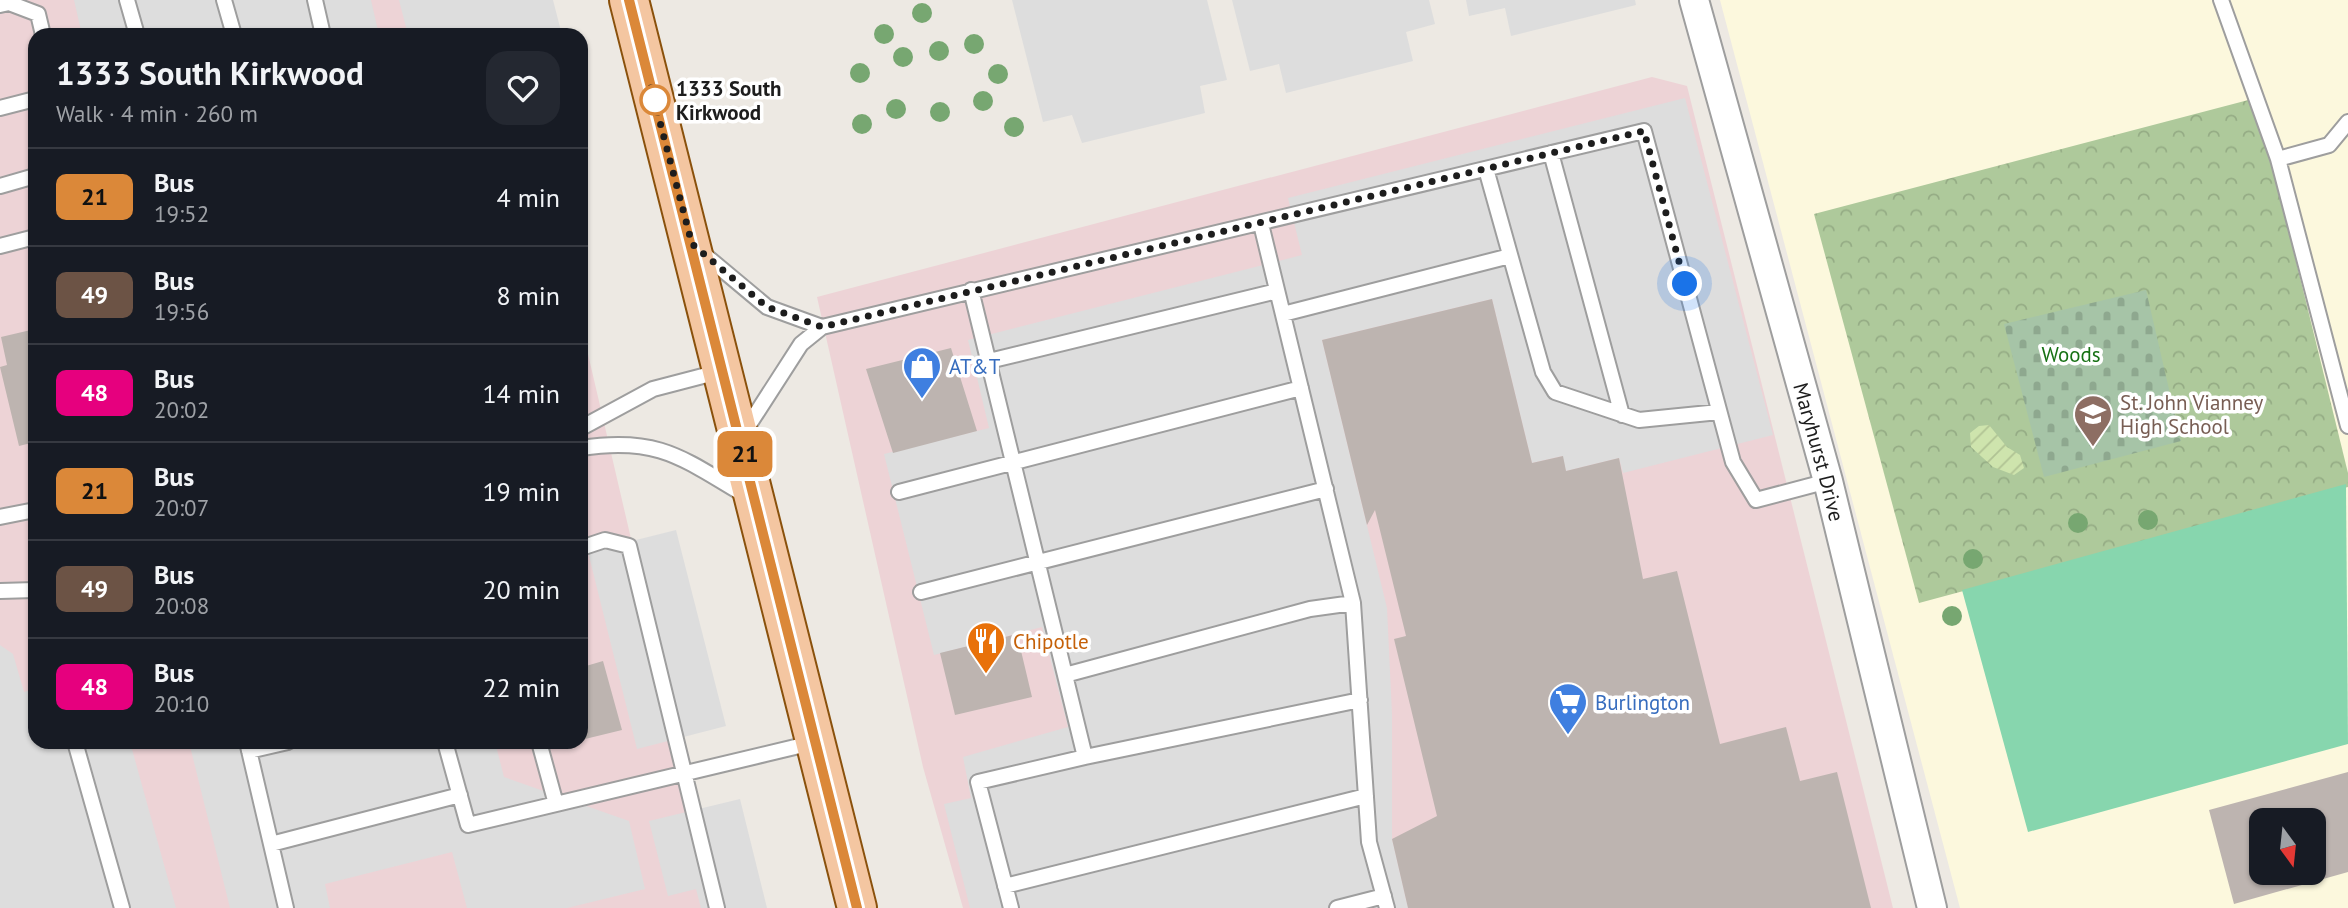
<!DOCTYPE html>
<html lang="en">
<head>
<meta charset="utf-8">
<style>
  :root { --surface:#171b24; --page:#242831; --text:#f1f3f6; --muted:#9ea1a6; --line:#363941 }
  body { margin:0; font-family:"PT Sans",sans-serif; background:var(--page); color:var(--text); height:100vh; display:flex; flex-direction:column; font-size:26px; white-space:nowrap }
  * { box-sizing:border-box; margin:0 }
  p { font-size:23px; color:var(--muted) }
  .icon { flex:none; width:38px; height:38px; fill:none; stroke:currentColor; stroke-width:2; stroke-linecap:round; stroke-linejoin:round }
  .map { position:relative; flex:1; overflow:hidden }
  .panel { position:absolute; left:28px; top:28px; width:560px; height:721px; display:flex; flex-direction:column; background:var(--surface); border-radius:21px; box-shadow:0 2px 5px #0004 }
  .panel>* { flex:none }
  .badge { padding:0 14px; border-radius:10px; font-size:24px; line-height:46px }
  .needle { width:46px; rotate:165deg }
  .buttons { position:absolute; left:2249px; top:808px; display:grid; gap:14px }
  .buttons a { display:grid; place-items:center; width:77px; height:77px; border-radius:14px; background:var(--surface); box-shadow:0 2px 5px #0004; font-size:35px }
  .you { position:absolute; width:35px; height:35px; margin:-18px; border:5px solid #fff; border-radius:50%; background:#1a73e8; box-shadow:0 0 0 10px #1a73e833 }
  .map>.badge { position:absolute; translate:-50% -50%; box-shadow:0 0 0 4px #fff }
  .round { display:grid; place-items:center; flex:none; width:74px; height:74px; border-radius:21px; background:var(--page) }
  .head { display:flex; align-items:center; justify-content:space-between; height:119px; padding:0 28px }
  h1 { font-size:33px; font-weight:600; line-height:52px }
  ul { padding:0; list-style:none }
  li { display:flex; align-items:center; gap:21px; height:98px; padding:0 28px; border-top:2px solid var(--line) }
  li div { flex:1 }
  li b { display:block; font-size:26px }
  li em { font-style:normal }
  li .badge { min-width:77px; font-weight:700; text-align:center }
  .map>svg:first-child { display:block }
  .commercial { fill:#edd3d6 }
  .education { fill:#fcf8dd; fill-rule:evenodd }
  .forest { fill:url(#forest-crowns) }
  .cemetery { fill:url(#cemetery-stones) }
  .garden { fill:url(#garden-furrows) }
  .pitch { fill:#87d6ae }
  .parking { fill:#ddd }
  .building { fill:#bdb4b0; fill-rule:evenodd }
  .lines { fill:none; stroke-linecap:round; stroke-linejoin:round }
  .lane-casing { stroke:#9e9e9e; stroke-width:18 }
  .street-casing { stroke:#9e9e9e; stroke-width:32 }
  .primary-casing { stroke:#8a510c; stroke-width:42 }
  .lane { stroke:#fff; stroke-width:14 }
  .street { stroke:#fff; stroke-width:28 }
  .primary { stroke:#f4c6a1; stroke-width:38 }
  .tree { fill:#77a771 }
  .line-casing { stroke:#fff; stroke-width:16 }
  .line { stroke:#db8839; stroke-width:10 }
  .walk { stroke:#1d1d1d; stroke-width:7; stroke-dasharray:0 12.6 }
  .stop-dot { fill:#fff; stroke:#db8839; stroke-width:3.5 }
  .labels { text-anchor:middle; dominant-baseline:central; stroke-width:7; stroke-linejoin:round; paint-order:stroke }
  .stop-label { font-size:21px; font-weight:bold; fill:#1d1d1d; stroke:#fff; text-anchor:start }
  .park-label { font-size:21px; fill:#177114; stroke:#fff }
  .shop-label { font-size:21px; fill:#366cbe; stroke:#fff; text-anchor:start }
  .education-label { font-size:21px; fill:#785e54; stroke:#fff; text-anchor:start }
  .street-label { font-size:21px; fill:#1d1d1d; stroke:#fff }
  .food-label { font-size:21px; fill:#c56008; stroke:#fff; text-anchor:start }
</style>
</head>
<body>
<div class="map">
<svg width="2348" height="908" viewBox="0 0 2348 908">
  <defs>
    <pattern id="forest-crowns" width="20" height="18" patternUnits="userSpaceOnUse" patternTransform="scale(1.75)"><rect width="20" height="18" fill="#aec99b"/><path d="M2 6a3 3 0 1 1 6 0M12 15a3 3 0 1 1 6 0" fill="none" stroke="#95ac85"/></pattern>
    <pattern id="cemetery-stones" width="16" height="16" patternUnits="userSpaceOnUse" patternTransform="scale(1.75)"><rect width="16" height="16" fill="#a6c4a7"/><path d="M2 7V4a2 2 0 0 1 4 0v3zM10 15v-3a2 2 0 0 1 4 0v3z" fill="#8ea88f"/></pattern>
    <pattern id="garden-furrows" width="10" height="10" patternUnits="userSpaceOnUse" patternTransform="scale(1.75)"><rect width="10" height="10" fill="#cee4ad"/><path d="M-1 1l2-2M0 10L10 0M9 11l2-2" fill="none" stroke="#b0c394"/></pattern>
  </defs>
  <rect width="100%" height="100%" fill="#ede9e3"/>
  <path class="commercial" d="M0 0H506L514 35H35V742H581V324L717 908H0Z
    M1652 77 1687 86 1893 908H963L923 767 817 297Z"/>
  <path class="education" d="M1720 0H2348V908H1960ZM2261 821H2314V873H2261Z"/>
  <path class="forest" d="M2256 98 2348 473V487L1919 603 1814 214Z"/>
  <path class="cemetery" d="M2146 290 2181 441 2044 477 2004 324Z"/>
  <path class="garden" d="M1989 425 2007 447 2020 455 2024 468 2014 475 1993 467 1971 447 1970 433 1979 426Z"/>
  <path class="pitch" d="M2346 484 2348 744 2028 832 1962 590Z"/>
  <path class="parking" d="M74 0H371L379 35H82Z
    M399 0H553L562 35H408Z
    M1012 0H1207L1227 80 1200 86 1205 113 1082 143 1072 115 1043 122Z
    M1232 0H1429L1435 24 1406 32 1413 61 1286 93 1279 64 1250 71Z
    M1466 0H1635L1636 5 1511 36 1505 8 1469 16Z
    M1685 98 1773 435 1623 473 1619 458 1566 471 1562 456 1532 463 1492 299 1322 340 1387 608 1392 714V839L1408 908H970L944 804 971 798 963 757 1068 727 1042 627 934 655 884 454 989 428 968 340 1302 255 1288 198Z
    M676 530 726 726 637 749 588 552Z
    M0 645 13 654 24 692 35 689V742H130L176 908H0Z
    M189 742H495L504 777 629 821 645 889 567 908H467L452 852 325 884 330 908H230Z
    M740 799 767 908H701L696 889 668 896 649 821Z"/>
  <path class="building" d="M1492 299 1532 463 1563 456 1566 471 1619 458 1643 579 1677 571 1720 744 1786 727 1800 781 1837 772 1871 908H1408L1392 839 1437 816 1394 639 1406 636 1375 510 1367 525 1322 340Z
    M35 329V442L19 446 0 367 7 365 1 337Z
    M951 348 977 431 893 453 866 369Z
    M1017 634 1032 697 955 715 940 653Z
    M581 650 586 666 603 661 622 730 581 740Z
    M2348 772V872L2234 904 2209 810ZM2261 821H2314V873H2261Z"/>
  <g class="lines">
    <defs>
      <path id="lane" d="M127 0 137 35
        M224 0 234 35
        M315 0 323 35
        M2221 0 2278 159 2348 426
        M0 5 9 3 38 14 43 35
        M0 108 35 99
        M1551 153 1622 415
        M2278 159 2329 145 2348 122
        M1486 169 1543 372 1555 392 1639 420 1719 412
        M0 186 35 176
        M1261 224 1353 603 1369 842 1387 908
        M0 246 35 237
        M700 251 767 307 822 327
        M971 290 1085 757 978 782 1011 908
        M1283 314 1510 256
        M989 361 1277 291
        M581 428 653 389 722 371
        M743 434 801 344 822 327 1644 131 1733 462 1756 500 1828 481
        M581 448C660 436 683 459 748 497
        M899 492 1301 388
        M0 517 35 510
        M581 548 605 540 629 546 717 908
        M0 591 35 590
        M921 592 1326 489
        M1065 675 1310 609 1353 603
        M75 742 122 908
        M247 742 286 908
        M445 742 468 825 816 742
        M539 742 556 804
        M249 751 288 742
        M1085 757 1360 700
        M271 844 460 795
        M1005 886 1366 796
        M1337 908 1384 896"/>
      <g id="street">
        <path id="s1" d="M1694 0 1828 481 1932 908"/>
      </g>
      <path id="primary" d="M629 0 857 908"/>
    </defs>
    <use href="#lane" class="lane-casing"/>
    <use href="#street" class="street-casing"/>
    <use href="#primary" class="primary-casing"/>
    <use href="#lane" class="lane"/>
    <use href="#street" class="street"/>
    <use href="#primary" class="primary"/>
  </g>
  <g class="tree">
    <circle cx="922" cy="13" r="10"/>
    <circle cx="884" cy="34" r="10"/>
    <circle cx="974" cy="44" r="10"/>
    <circle cx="939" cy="51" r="10"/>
    <circle cx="903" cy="57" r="10"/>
    <circle cx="860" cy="73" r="10"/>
    <circle cx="998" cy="74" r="10"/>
    <circle cx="983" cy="101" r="10"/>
    <circle cx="896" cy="109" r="10"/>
    <circle cx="940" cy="112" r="10"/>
    <circle cx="862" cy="124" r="10"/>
    <circle cx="1014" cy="127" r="10"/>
    <circle cx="2148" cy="520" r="10"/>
    <circle cx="2078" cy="523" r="10"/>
    <circle cx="1973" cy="559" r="10"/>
    <circle cx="1952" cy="616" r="10"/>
  </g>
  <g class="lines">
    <defs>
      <path id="line" d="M629 0 857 908"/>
    </defs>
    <use href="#line" class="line-casing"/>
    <use href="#line" class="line"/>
    <path class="walk" d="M655 100 651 88 692 244 767 307 822 327 1644 131 1685 284"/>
  </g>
  <defs>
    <symbol id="shop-pin" viewBox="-11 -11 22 30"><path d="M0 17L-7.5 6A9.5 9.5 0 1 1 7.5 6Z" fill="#3f7fe0" stroke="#fff"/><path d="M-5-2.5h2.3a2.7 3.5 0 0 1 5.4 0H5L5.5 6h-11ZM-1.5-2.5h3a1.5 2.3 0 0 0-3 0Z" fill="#fff"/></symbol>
    <symbol id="school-pin" viewBox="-11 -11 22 30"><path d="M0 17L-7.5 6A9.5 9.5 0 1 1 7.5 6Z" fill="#8d6e63" stroke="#fff"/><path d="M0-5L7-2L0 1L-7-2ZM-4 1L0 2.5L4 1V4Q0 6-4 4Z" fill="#fff"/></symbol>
    <symbol id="restaurant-pin" viewBox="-11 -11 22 30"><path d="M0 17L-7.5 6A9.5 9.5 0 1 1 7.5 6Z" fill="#e8710a" stroke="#fff"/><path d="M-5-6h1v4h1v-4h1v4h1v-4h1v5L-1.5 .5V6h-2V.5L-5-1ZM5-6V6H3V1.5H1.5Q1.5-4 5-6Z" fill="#fff"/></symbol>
    <symbol id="supermarket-pin" viewBox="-11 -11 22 30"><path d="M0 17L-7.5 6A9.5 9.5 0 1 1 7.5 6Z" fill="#3f7fe0" stroke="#fff"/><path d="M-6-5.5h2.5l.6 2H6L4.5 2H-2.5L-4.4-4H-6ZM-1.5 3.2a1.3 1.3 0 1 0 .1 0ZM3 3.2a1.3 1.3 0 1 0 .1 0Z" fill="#fff"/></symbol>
  </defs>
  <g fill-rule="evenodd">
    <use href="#shop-pin" x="900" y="344" width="44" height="60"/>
    <use href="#school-pin" x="2071" y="392" width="44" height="60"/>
    <use href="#restaurant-pin" x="964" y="619" width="44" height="60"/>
    <use href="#supermarket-pin" x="1546" y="680" width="44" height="60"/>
  </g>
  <circle class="stop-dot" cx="655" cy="100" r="14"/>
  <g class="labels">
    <g class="stop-label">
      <text x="676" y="88">1333 South<tspan x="676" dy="24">Kirkwood</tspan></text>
    </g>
    <g class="park-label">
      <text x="2071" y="354">Woods</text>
    </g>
    <g class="shop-label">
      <text x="949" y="366">AT&amp;T</text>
      <text x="1595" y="702">Burlington</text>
    </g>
    <g class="education-label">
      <text x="2120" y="402">St. John Vianney<tspan x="2120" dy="24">High School</tspan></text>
    </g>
    <g class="street-label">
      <text stroke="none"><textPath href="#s1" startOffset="469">Maryhurst Drive</textPath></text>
    </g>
    <g class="food-label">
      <text x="1013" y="641">Chipotle</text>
    </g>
  </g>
</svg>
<div class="buttons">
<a><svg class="needle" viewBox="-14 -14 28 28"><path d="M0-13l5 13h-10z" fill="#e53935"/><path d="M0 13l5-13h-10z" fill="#9ea1a6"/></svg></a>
</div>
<div class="you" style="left:1685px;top:284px"></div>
<b class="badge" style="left:745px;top:454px;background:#db8839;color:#111">21</b>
<section class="panel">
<div class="head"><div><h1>1333 South Kirkwood</h1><p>Walk · 4 min · 260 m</p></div><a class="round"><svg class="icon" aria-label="heart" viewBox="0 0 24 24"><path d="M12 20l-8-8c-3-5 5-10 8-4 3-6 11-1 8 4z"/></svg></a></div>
<ul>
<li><span class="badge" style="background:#db8839;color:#111">21</span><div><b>Bus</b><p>19:52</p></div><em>4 min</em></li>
<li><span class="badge" style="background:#6c5345;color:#fff">49</span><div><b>Bus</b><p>19:56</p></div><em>8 min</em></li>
<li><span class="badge" style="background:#e6007e;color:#fff">48</span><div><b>Bus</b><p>20:02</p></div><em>14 min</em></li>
<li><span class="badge" style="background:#db8839;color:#111">21</span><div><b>Bus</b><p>20:07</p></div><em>19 min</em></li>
<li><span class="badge" style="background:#6c5345;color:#fff">49</span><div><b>Bus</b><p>20:08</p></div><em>20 min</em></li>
<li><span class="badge" style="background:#e6007e;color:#fff">48</span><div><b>Bus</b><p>20:10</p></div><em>22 min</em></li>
</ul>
</section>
</div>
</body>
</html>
